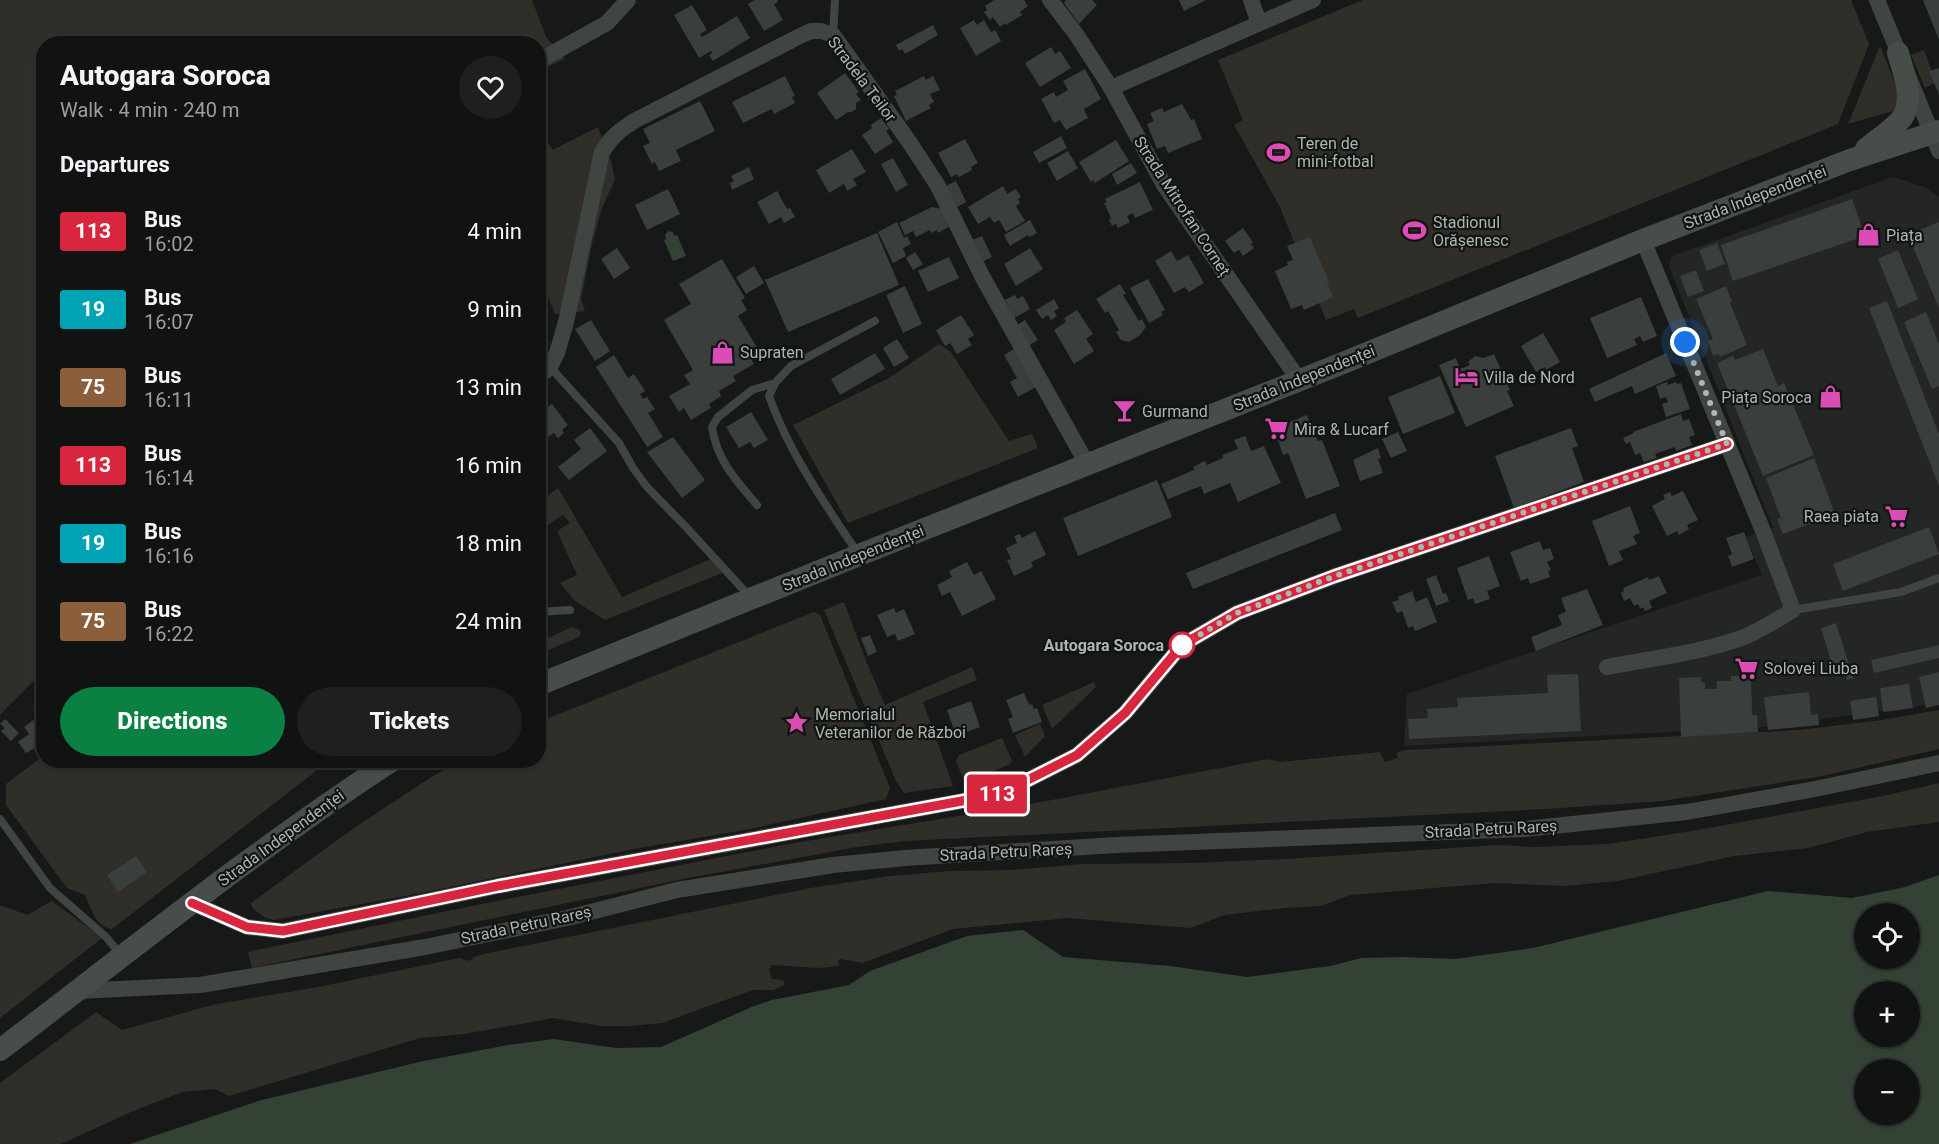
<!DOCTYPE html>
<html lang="en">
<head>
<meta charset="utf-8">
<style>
  :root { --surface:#111312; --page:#1e2020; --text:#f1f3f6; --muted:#9c9e9f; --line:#303232; --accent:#0b8043 }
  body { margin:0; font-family:Roboto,sans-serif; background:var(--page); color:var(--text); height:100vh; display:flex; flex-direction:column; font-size:22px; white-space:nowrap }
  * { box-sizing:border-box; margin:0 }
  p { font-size:20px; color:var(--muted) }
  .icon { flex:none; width:33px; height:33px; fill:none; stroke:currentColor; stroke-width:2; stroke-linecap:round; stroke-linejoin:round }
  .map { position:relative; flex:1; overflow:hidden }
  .sheet { position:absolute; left:36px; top:36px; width:510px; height:732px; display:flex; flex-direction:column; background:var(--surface); border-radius:24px; box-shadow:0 2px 4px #0004,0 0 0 2px var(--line) }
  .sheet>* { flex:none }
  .badge { padding:0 12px; border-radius:4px; font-size:21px; line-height:39px }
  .controls { position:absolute; left:1854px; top:903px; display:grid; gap:12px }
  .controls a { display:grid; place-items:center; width:66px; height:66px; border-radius:50%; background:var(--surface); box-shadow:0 2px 4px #0004,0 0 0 2px var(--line); font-size:30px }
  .you { position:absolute; width:30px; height:30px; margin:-15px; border:4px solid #fff; border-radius:50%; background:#1a73e8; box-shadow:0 0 0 9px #1a73e833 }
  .map>.badge { position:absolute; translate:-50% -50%; box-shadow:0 0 0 3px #fff }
  h2 { padding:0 24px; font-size:22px; line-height:54px }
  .round { display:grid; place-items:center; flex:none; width:63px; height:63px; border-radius:32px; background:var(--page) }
  .summary { display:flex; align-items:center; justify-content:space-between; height:102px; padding:0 24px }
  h1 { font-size:28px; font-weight:800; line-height:45px }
  .primary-button { display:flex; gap:12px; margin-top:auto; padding:12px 24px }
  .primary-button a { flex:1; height:69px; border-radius:36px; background:var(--accent); color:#fff; font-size:24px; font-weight:800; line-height:69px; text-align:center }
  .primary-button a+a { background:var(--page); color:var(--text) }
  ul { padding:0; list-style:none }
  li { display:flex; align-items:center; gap:18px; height:78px; padding:0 24px }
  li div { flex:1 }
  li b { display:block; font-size:22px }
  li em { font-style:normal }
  li .badge { min-width:66px; font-weight:700; text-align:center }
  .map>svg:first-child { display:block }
  .built { fill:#242625 }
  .green { fill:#302e28 }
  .water { fill:#344235; fill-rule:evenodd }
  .building { fill:#3a3e3c }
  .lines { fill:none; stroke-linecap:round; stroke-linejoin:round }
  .lane { stroke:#404542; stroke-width:8 }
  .street { stroke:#404542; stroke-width:16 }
  .secondary { stroke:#474d49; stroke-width:22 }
  .line-casing { stroke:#fff; stroke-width:14 }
  .line { stroke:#d7263d; stroke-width:9 }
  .walk { stroke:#abb7af; stroke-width:6; stroke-dasharray:0 10.8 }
  .stop-dot { fill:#fff; stroke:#d7263d; stroke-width:3 }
  .labels { text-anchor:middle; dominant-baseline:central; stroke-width:4.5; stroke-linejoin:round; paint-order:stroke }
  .street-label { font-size:16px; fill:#abb7af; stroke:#121413 }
  .poi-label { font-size:16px; fill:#abb7af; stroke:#121413; text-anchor:start }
  .stop-label { font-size:16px; font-weight:bold; fill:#abb7af; stroke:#121413; text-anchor:end }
</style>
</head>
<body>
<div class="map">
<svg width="1939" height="1144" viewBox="0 0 1939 1144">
  <rect width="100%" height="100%" fill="#171918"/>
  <path class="built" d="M1893 177 1925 187 1939 197V703L1762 727 1404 746 1407 694 1762 575 1746 537 1773 528 1669 266 1672 256Z"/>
  <path class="green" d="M0 0H532L546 37 565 59 539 71 538 44H44L43 671 0 715Z
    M1363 0H1851L1869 44 1838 124 1358 318 1354 309 1326 320 1279 205 1234 125 1243 120 1218 60Z
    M1880 46 1900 96 1896 110 1848 124Z
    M1924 50 1936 83 1925 88 1911 55Z
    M598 127 611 161 615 180 602 208 592 244 581 299 585 311 555 314 539 275 538 129 553 150Z
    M939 344 950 351 1009 441 1032 434 1038 448 848 523 793 425 889 378Z
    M558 488 622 597 713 558 722 573 605 620 575 601 560 583 577 575 557 531 570 523 563 515 539 531 538 503Z
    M844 602 866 661 885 705 972 667 977 680 923 702 953 786 904 793 896 781 824 610Z
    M814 612 820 615 890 788 886 799 750 829 634 849 416 894 274 920 266 918 253 909 251 904 255 900 351 830 433 776 461 761 538 760 539 722Z
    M572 627 579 629 581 634 579 637 539 654V642Z
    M1094 682 1096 687 1052 729 1042 705Z
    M1939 710V749L1823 776 1662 801 1545 809 905 841 857 847 693 877 252 968 248 952 472 906 794 843 1020 806 1268 759 1280 762 1380 752 1385 762 1398 758 1396 753 1406 750 1799 730 1882 720Z
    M1040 724 1045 736 1025 757 1015 735Z
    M1002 738 1012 761 1010 764 966 782 964 780 956 761 959 755Z
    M43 756 44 760 329 761 112 929C95 926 92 910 85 895L67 888 6 805V784Z
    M1939 783V822L1867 832 1808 848 1734 856 1618 881 1563 886 1494 883 1350 895 1321 906 1285 908 1224 915 1191 928 1068 918 953 929 862 963 842 959 838 960 839 966 820 968 772 965 769 970 772 979 783 980 785 985 773 990H753L662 1023 630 1026H601L554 1018 464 1034 420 1038 229 1096 215 1089 182 1092 131 1112 61 1144H0V1083L96 1012 122 1030 212 1005 318 987 459 958 470 961 474 957 483 954 811 888 890 876 950 871 1012 870 1082 864 1195 863 1285 859 1499 845 1534 847 1608 844 1698 830 1883 796Z
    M52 901 102 938 0 1018V905L27 915Z"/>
  <path class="water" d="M668 231 673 232 674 236 677 235 686 256 673 261 664 240 666 239 665 235Z
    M1939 875V1144H130L258 1101 419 1062 508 1045 554 1039 616 1048 661 1047 754 1006 772 1000 849 985 870 971 967 936 1023 930 1063 957 1170 966 1247 977 1330 966 1362 958 1403 957 1455 959 1533 948 1768 891 1852 898 1905 887ZM1864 914H1910V958H1864ZM1864 992H1910V1036H1864ZM1864 1070H1910V1114H1864Z"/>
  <path class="building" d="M755 0H777L778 2 774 4 783 20 764 31 748 4Z
    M994 0H1024L1028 6 1020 12 1022 15 1006 25 1005 23 1000 27 993 17 990 20 984 12 987 10 985 6Z
    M1066 0H1092L1097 5 1079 24 1064 3Z
    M1179 0H1206L1184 11Z
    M1923 0H1939V40Z
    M692 5 707 30 700 34 702 37 737 16 750 38 713 61 709 55 712 53 711 51 699 58 674 15Z
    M974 20 977 25 984 20 991 32 995 30 1001 41 976 56 960 28Z
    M933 25 938 35 905 54 902 49 899 51 896 45Z
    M1051 47 1055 54 1060 51 1071 68 1040 87 1025 63Z
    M1939 68V95L1929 71Z
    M1085 69 1101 99 1084 109 1088 118 1066 130 1060 120 1054 123 1041 99 1054 92 1056 97 1068 90 1063 81Z
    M845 73 859 92 856 94 861 100 856 103V109L852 112H848L836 120 817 93Z
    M785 76 795 96 792 97 795 103 774 114 772 109 743 123 732 102Z
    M924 76 926 80 933 76 940 90 930 94 934 102 929 105 931 108 906 121 894 96 897 95 895 91Z
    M700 101 715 131 676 150 681 161 659 171 655 162 652 164 643 146 650 143 643 129Z
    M1182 104 1191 120 1194 119 1202 139 1168 153 1165 146 1157 149 1147 124 1154 121 1150 113 1162 108 1164 112Z
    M881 118 889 129 886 131 893 142 875 154 862 135 872 128 871 125Z
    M1061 136 1067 148 1039 163 1033 152Z
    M965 139 978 163 971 167 972 170 959 177 957 174 951 177 938 153Z
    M1116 140 1129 161 1095 183 1093 180 1091 182 1079 162Z
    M852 149 866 172 853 179 857 185 847 191 844 184 829 193 816 170Z
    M1068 151 1078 168 1057 181 1047 163Z
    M893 158 908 185 896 192 881 164Z
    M1131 163 1137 173 1117 185 1112 174Z
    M749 167 754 179 732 190 730 183 734 181 731 176Z
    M956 181 966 202 957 207 946 186Z
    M1140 182 1153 210 1135 218 1133 213 1127 216 1130 222 1118 228 1116 224 1112 226 1109 220 1111 218 1104 203 1107 202 1105 199Z
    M1003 186 1007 194 1016 189 1021 197 1018 199 1020 203 1016 206 1025 221 1006 232 999 220 994 223 990 217 978 224 968 207Z
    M668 189 680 214 647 230 635 205Z
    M777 191 787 209 790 208 795 217 784 223 781 217 769 224 757 202Z
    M1852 199 1865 236 1733 281 1721 245Z
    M932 207 942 209 950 226 938 233 937 230 931 233 930 230 916 237 913 231 905 235 899 223Z
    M1030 220 1037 233 1029 237 1028 235 1010 246 1004 235Z
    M897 222 904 238 907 236 911 244 903 248 906 256 893 263 878 232Z
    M1939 222V308L1908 235Z
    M1243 228 1253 242 1251 244 1254 248 1243 256 1239 250 1234 253 1225 241Z
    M877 233 899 285 788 332 765 280Z
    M982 236 992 257 980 263 970 241Z
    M1310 237 1329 282 1327 283 1333 297 1304 310 1302 305 1291 309 1275 271 1288 265 1287 262 1293 260 1287 246Z
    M1717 243 1725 264 1707 271 1699 250Z
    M617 248 630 268 614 279 601 259Z
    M1030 248 1043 269 1016 286 1004 264Z
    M1898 250 1918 299 1898 308 1878 259Z
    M1171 251 1177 261 1188 255 1204 283 1189 292 1185 287 1174 293 1155 261Z
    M915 252 923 264 913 270 906 258Z
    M949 257 959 278 928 292 918 271Z
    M722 259 745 298 741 300 747 310 738 316 761 354 752 360 754 364 733 376 736 381 719 391 721 396 709 404 711 408 691 420 684 408 679 412 669 396 690 384 684 375 693 370 664 320 691 304 679 284Z
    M754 266 764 283 746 294 736 277Z
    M1696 270 1704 291 1688 297 1680 276Z
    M1148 279 1165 310 1161 312 1163 315 1149 323 1130 288Z
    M1120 284 1126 294 1123 295 1139 321 1142 319 1146 327 1140 335 1129 342 1121 340 1116 332 1119 330 1108 311 1105 313 1096 299Z
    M905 286 922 324 903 333 886 295Z
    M1726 286 1732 302 1730 303 1747 345 1720 357 1719 354 1713 356 1708 341 1713 339 1696 299Z
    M1015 295 1017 299 1023 296 1030 309 1014 318 1005 300Z
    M1641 297 1657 336 1643 342 1640 336 1634 339 1637 345 1607 358 1590 318Z
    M1054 299 1059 308 1054 311 1057 316 1051 320 1048 315 1042 319 1036 310Z
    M1887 301 1939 434V486L1869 308Z
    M1077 310 1093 334 1086 339 1094 351 1074 364 1054 330 1066 322 1064 318Z
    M1926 312 1939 344V386L1932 389 1904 322Z
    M961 315 974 335 968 339 972 345 957 354 950 343 945 346 936 330Z
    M591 320 610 351 595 361 575 329Z
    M1025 320 1038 340 1028 346 1015 326Z
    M1543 333 1560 362 1546 370 1545 367 1536 372 1521 346Z
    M897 339 909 358 894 367 883 348Z
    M1014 349 1036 387 1018 397 1010 382 1017 378 1004 355Z
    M1763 349 1778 386 1784 383 1814 455 1763 476 1717 363 1733 356 1735 360Z
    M875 353 885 369 840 395 831 379Z
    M1666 353 1676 376 1635 394 1632 386 1595 402 1589 389Z
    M1494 354 1510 390 1507 391 1514 406 1466 427 1439 365 1456 358 1460 369 1470 365 1468 362 1475 356 1484 358Z
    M614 355 628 378 634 374 645 391 640 394 643 399 647 397 655 409 648 413 663 437 647 447 596 367Z
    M1440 376 1455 413 1403 434 1388 397Z
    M1667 382 1668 385 1676 382 1677 384 1681 383 1690 409 1666 417 1662 404 1668 402 1666 397 1660 399 1656 386Z
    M552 404 568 425 562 430 564 433 558 438 554 433 546 438 538 427V414Z
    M751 412 768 440 754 448 750 442 739 448 726 427Z
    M1681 414 1683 421 1689 419 1695 435 1689 437 1692 445 1676 451 1675 447 1655 454 1657 458 1644 462 1640 453 1635 455 1630 442 1626 444 1623 438 1634 433 1633 432Z
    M1307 415 1318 441 1322 440 1340 486 1306 499 1288 453 1283 455 1274 428Z
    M590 428 607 451 569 480 558 467 581 449 574 440Z
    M1571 428 1578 446 1572 448 1584 482 1514 508 1495 456Z
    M1398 432 1407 451 1391 458 1382 439Z
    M1245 436 1251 451 1264 446 1281 483 1238 502 1230 483 1204 494 1201 486 1168 499 1161 484 1194 470 1193 467 1205 461 1207 465 1223 458 1222 455 1238 449 1234 440Z
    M673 437 705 480 682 498 647 452Z
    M1378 448 1381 458 1378 459 1383 473 1360 481 1353 460Z
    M1814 458 1835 514 1783 534 1777 519 1781 518 1766 478Z
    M1157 480 1172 517 1078 556 1063 518Z
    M1683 491 1698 520 1687 525 1689 529 1679 535 1677 531 1667 536 1652 506 1665 499 1663 495 1670 492 1672 496Z
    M1630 506 1640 533 1633 536 1637 544 1619 551 1623 560 1609 566 1592 521Z
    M1335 513 1342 530 1193 589 1186 573Z
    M1929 527 1939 554 1843 591 1833 564Z
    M1035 531 1046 555 1031 562 1033 567 1014 576 1007 560 1011 559 1006 548 1017 543 1014 536 1020 534 1022 538Z
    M1744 532 1754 559 1732 567 1728 556 1732 554 1726 538Z
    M1540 541 1543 550 1550 548 1554 559 1547 562 1551 570 1548 571 1550 577 1530 584 1528 578 1521 581 1510 552Z
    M1489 556 1500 586 1487 591 1490 599 1475 604 1473 598 1468 600 1457 568Z
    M967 562 974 575 981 571 996 599 962 616 950 592 942 596 937 585 952 577 949 571Z
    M1436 575 1443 594 1446 593 1449 601 1436 606 1426 579Z
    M1659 576 1667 593 1649 601 1652 608 1645 611 1643 607 1640 609 1638 604 1634 606 1630 598 1624 601 1621 593 1624 591 1623 588 1648 577 1649 580Z
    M1587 589 1603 625 1536 651 1531 637 1562 625 1558 615 1566 612 1561 598Z
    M1412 591 1416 602 1427 597 1437 622 1415 631 1413 626 1408 628 1402 611 1397 613 1392 602 1399 600 1398 597Z
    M543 592 548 595 539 622 538 594Z
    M894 608 896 613 904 609 915 634 898 641 895 634 887 637 877 615Z
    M1836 623 1853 678 1847 680 1842 666 1833 668 1821 628Z
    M870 635 877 652 868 656 861 638Z
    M1939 645V658L1874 673 1871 660Z
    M1939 672V705L1926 708 1919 677Z
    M1578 674 1581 731 1409 739 1408 719 1428 718 1427 709 1458 707 1457 698 1548 693 1547 675Z
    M1731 676H1751L1752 715H1757L1758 732 1681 737 1679 678 1701 677V682H1705V689H1717V681H1731Z
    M1909 684 1913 708 1883 712 1880 688Z
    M1809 692 1811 715 1818 714 1819 725 1768 730 1764 697Z
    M1024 693 1029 705 1032 704 1034 709 1037 708 1042 722 1013 733 1008 719 1013 717 1006 700Z
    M1876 697 1879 716 1853 720 1850 701Z
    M971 701 980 727 956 736 947 710Z
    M44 702V743L26 753 18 742 29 734 24 727 39 716 33 709Z
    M5 719 19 733 11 741 1 731 5 728 0 724Z
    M136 856 147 872 118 892 107 875Z"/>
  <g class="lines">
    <path class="lane" d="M833 35 835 0
      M550 367 619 443 633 468 647 487 686 527 750 597
      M757 505C736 480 717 461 712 427L718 417 752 390 775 383
      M859 555C825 504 789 453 769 396L775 383 791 366 875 321
      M1793 610 1901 592 1939 578
      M538 612 570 610
      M0 819 50 888 106 937 121 955"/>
    <path class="street" d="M1050 0 1076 34 1111 88 1164 185 1299 380
      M1251 0 1259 23
      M1877 0 1939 151
      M544 58 607 23 628 0
      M1111 88 1313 0
      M538 377 550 367 557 353 566 322 602 152C611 137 621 129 636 120L800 36 811 31H821L833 35 910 143 938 186 982 276 1087 464
      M1607 667C1652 658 1701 653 1744 637 1761 630 1777 620 1793 610L1761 526 1643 240
      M192 903 247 927 283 931 498 886 1000 794 1077 755 1125 713 1182 645 1237 613 1335 576 1727 444
      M78 991 200 985 425 947 567 918 677 890 833 865 905 858 1116 845 1524 829 1687 812 1815 789 1939 763"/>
    <path class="secondary" d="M1866 149C1877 139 1893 130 1902 118 1915 100 1903 71 1898 53
      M538 685 859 555 1338 365 1643 240 1850 160 1939 131
      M0 1050C129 952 256 849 393 760"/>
  </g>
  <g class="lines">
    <defs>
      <path id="line" d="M192 903 247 927 283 931 498 886 1000 794 1077 755 1125 713 1182 645 1237 613 1335 576 1727 444"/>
    </defs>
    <use href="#line" class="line-casing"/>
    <use href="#line" class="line"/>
    <path class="walk" d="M1182 645 1237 613 1335 576 1727 444 1685 342"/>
  </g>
  <defs>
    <symbol id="stadium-bare" viewBox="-9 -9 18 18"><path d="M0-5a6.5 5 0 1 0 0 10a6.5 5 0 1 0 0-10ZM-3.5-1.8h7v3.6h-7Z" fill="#db4db5" stroke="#121413" stroke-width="2.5" paint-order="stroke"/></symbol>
    <symbol id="shop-bare" viewBox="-9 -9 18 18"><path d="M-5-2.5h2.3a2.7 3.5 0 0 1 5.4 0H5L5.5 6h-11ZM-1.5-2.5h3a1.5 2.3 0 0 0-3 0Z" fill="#db4db5" stroke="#121413" stroke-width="2.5" paint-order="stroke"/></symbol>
    <symbol id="hotel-bare" viewBox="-9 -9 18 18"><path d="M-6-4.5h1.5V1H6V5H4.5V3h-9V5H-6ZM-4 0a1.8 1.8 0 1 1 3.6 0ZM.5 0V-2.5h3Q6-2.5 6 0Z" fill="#db4db5" stroke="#121413" stroke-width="2.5" paint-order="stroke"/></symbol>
    <symbol id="bar-bare" viewBox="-9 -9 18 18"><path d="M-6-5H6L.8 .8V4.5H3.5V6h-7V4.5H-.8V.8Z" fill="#db4db5" stroke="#121413" stroke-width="2.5" paint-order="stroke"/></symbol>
    <symbol id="supermarket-bare" viewBox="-9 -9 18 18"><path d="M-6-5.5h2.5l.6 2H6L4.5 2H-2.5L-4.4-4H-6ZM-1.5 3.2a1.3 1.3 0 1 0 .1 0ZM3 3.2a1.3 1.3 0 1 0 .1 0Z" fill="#db4db5" stroke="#121413" stroke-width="2.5" paint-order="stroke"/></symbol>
    <symbol id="sight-bare" viewBox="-9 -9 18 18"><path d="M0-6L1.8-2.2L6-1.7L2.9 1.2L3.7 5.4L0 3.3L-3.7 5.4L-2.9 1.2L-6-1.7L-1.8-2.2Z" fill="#db4db5" stroke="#121413" stroke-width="2.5" paint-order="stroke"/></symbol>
  </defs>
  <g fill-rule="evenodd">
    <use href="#stadium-bare" x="1262" y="136" width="33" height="33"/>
    <use href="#stadium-bare" x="1398" y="214" width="33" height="33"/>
    <use href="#shop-bare" x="1852" y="218" width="33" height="33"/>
    <use href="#shop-bare" x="706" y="336" width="33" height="33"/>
    <use href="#hotel-bare" x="1450" y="360" width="33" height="33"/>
    <use href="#shop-bare" x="1814" y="380" width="33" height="33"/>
    <use href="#bar-bare" x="1108" y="394" width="33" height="33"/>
    <use href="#supermarket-bare" x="1260" y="412" width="33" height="33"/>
    <use href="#supermarket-bare" x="1880" y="500" width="33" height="33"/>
    <use href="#supermarket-bare" x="1730" y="652" width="33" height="33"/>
    <use href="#sight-bare" x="780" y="706" width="33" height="33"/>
  </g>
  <circle class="stop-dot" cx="1182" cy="645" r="12"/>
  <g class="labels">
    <g class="street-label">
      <text transform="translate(862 79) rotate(53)">Stradela Teilor</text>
      <text transform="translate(1755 197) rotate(-21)">Strada Independenței</text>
      <text transform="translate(1182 206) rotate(57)">Strada Mitrofan Corneț</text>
      <text transform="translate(1304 378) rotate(-22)">Strada Independenței</text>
      <text transform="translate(853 558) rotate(-22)">Strada Independenței</text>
      <text transform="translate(1491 829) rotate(-3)">Strada Petru Rareș</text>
      <text transform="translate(281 838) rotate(-36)">Strada Independenței</text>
      <text transform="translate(1006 852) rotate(-3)">Strada Petru Rareș</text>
      <text transform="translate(526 925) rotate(-12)">Strada Petru Rareș</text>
    </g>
    <g class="poi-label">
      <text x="1297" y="143">Teren de<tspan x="1297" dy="18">mini-fotbal</tspan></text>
      <text x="1433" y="222">Stadionul<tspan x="1433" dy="18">Orășenesc</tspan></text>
      <text x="1886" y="235">Piața</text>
      <text x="740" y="352">Supraten</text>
      <text x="1484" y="377">Villa de Nord</text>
      <text x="1812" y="397" text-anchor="end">Piața Soroca</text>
      <text x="1142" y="411">Gurmand</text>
      <text x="1294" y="429">Mira &amp; Lucarf</text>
      <text x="1879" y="516" text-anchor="end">Raea piata</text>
      <text x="1764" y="668">Solovei Liuba</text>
      <text x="815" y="714">Memorialul<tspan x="815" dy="18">Veteranilor de Război</tspan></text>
    </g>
    <g class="stop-label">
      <text x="1164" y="645">Autogara Soroca</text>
    </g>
  </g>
</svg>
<div class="controls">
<a><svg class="icon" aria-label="locate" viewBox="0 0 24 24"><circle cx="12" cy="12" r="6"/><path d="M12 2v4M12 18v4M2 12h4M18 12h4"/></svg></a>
<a>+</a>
<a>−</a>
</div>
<div class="you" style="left:1685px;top:342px"></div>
<b class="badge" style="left:997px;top:794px;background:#d7263d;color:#fff">113</b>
<section class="sheet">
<div class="summary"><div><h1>Autogara Soroca</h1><p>Walk · 4 min · 240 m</p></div><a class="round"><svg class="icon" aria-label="heart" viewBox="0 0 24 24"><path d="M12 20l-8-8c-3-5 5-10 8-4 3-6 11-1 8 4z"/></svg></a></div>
<h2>Departures</h2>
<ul>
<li><span class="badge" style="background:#d7263d;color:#fff">113</span><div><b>Bus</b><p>16:02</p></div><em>4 min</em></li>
<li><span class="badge" style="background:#00a3b4;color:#fff">19</span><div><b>Bus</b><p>16:07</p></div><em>9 min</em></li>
<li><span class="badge" style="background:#8b5e3c;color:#fff">75</span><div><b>Bus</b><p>16:11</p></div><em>13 min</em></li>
<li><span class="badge" style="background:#d7263d;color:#fff">113</span><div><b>Bus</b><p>16:14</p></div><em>16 min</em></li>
<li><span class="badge" style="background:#00a3b4;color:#fff">19</span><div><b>Bus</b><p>16:16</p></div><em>18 min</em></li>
<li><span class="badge" style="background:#8b5e3c;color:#fff">75</span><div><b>Bus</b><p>16:22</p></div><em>24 min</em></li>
</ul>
<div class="primary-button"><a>Directions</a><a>Tickets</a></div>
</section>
</div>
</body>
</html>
